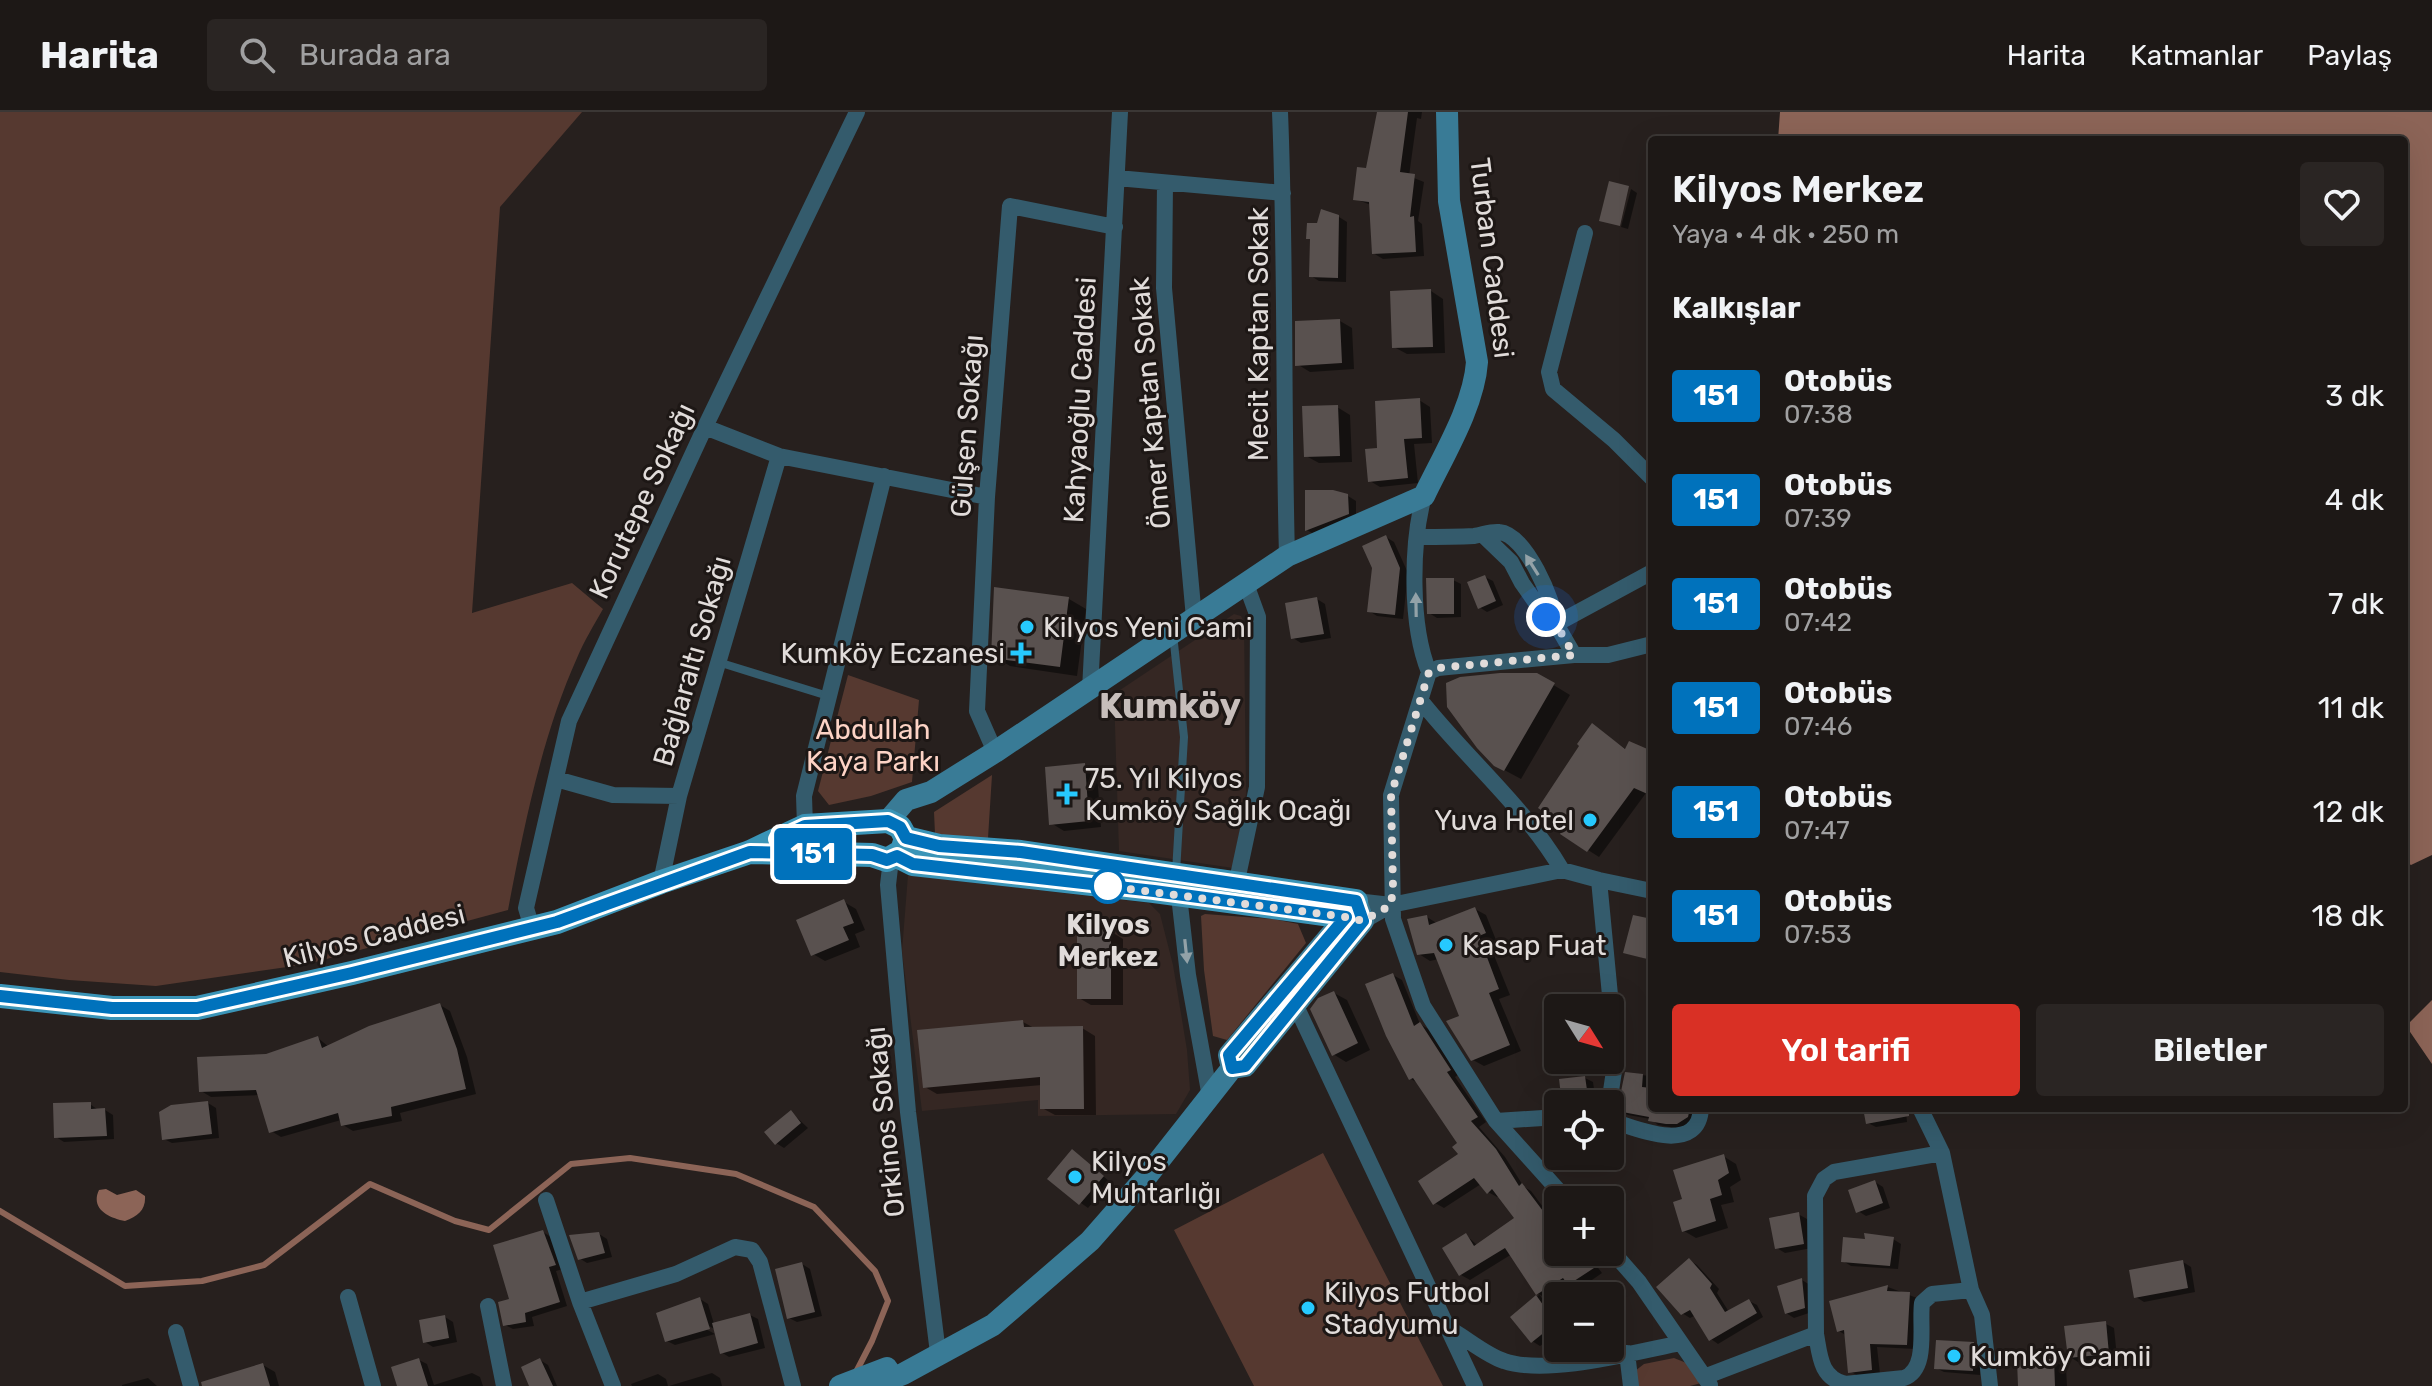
<!DOCTYPE html>
<html lang="tr">
<head>
<meta charset="utf-8">
<style>
  :root { --surface:#1d1816; --page:#2a2523; --text:#f1f3f6; --muted:#a0a0a1; --line:#3b3735; --accent:#d93025 }
  body { margin:0; font-family:Rubik,sans-serif; background:var(--page); color:var(--text); height:100vh; display:flex; flex-direction:column; font-size:30px; white-space:nowrap }
  * { box-sizing:border-box; margin:0 }
  p { font-size:26px; color:var(--muted) }
  .icon { flex:none; width:44px; height:44px; fill:none; stroke:currentColor; stroke-width:2; stroke-linecap:round; stroke-linejoin:round }
  .map { position:relative; flex:1; overflow:hidden }
  .details { position:absolute; left:1648px; top:24px; width:760px; height:976px; display:flex; flex-direction:column; background:var(--surface); border-radius:8px; box-shadow:0 8px 32px #0002,0 0 0 2px var(--line) }
  .details>* { flex:none }
  .badge { padding:0 16px; border-radius:6px; font-size:28px; line-height:52px }
  .needle { width:52px; rotate:127deg }
  .controls { position:absolute; left:1544px; top:882px; display:grid; gap:16px }
  .controls a { display:grid; place-items:center; width:80px; height:80px; border-radius:8px; background:var(--surface); box-shadow:0 8px 32px #0002,0 0 0 2px var(--line); font-size:40px }
  .you { position:absolute; width:40px; height:40px; margin:-20px; border:6px solid #fff; border-radius:50%; background:#1a73e8; box-shadow:0 0 0 12px #1a73e833 }
  .map>.badge { position:absolute; translate:-50% -50%; box-shadow:0 0 0 4px #fff }
  h2 { padding:0 24px; font-size:30px; line-height:72px }
  .round { display:grid; place-items:center; flex:none; width:84px; height:84px; border-radius:8px; background:var(--page) }
  .summary { display:flex; align-items:center; justify-content:space-between; height:136px; padding:0 24px }
  h1 { font-size:38px; font-weight:600; line-height:60px }
  .primary-button { display:flex; gap:16px; margin-top:auto; padding:16px 24px }
  .primary-button a { flex:1; height:92px; border-radius:8px; background:var(--accent); color:#fff; font-size:32px; font-weight:600; line-height:92px; text-align:center }
  .primary-button a+a { background:var(--page); color:var(--text) }
  ul { padding:0; list-style:none }
  li { display:flex; align-items:center; gap:24px; height:104px; padding:0 24px }
  li div { flex:1 }
  li b { display:block; font-size:30px }
  li em { font-style:normal }
  li .badge { min-width:88px; font-weight:700; text-align:center }
  header { display:flex; align-items:center; gap:48px; box-sizing:border-box; height:112px; padding:0 40px; background:var(--surface); border-bottom:2px solid var(--line) }
  header strong { font-size:38px }
  nav { display:flex; gap:44px; margin-inline-start:auto; font-size:28px }
  .search { width:560px; height:72px; background:var(--page); display:flex; align-items:center; gap:20px; box-sizing:border-box; padding:0 28px; border-radius:8px; color:var(--muted); font-size:30px }
  .map>svg:first-child { display:block }
  .built { fill:#352723 }
  .green { fill:#563930 }
  .water { fill:#8c6457 }
  .shadow { fill:#0007 }
  .lines { fill:none; stroke-linecap:round; stroke-linejoin:round }
  .stream { stroke:#8c6457; stroke-width:6 }
  .building { fill:#59514f }
  .lane { stroke:#345b6c; stroke-width:8 }
  .street { stroke:#345b6c; stroke-width:16 }
  .secondary { stroke:#397b96; stroke-width:22 }
  .primary { stroke:#3a94b7; stroke-width:24 }
  .oneway { fill:#93a2a8 }
  .line-casing { stroke:#fff; stroke-width:18 }
  .line { stroke:#0072bc; stroke-width:12 }
  .walk { stroke:#e1dcda; stroke-width:8; stroke-dasharray:0 14.4 }
  .poi-dot { fill:#26c9fe; stroke:#1d1715; stroke-width:3 }
  .stop-dot { fill:#fff; stroke:#0072bc; stroke-width:4 }
  .labels { text-anchor:middle; dominant-baseline:central; stroke-width:6; stroke-linejoin:round; paint-order:stroke }
  .street-label { font-size:28px; fill:#e1dcda; stroke:#1d1715 }
  .poi-label { font-size:28px; fill:#e1dcda; stroke:#1d1715; text-anchor:start }
  .park-label { font-size:28px; fill:#fdd3c5; stroke:#1d1715 }
  .stop-label { font-size:28px; font-weight:bold; fill:#e1dcda; stroke:#1d1715 }
  .district-label { font-size:36px; font-weight:bold; fill:#c7bebb; stroke:#1d1715 }
</style>
</head>
<body>
<header>
<strong>Harita</strong>
<div class="search"><svg class="icon" aria-label="search" viewBox="0 0 24 24"><circle cx="10" cy="10" r="6"/><path d="M15 15l6 6"/></svg>Burada ara</div>
<nav><a>Harita</a><a>Katmanlar</a><a>Paylaş</a></nav>
</header>
<div class="map">
<svg width="2432" height="1274" viewBox="0 0 2432 1274">
  <rect width="100%" height="100%" fill="#27201e"/>
  <path class="built" d="M1234 502 1241 504 1244 510 1246 682 1233 756 1119 739 1114 582Z
    M908 763 1149 791 1160 802 1173 853 1187 938 1190 978 1176 1002 1038 1004V988L922 999 902 839Z"/>
  <path class="green" d="M0 0H582L500 95 472 501 572 471 603 497C594 513 584 529 577 546 542 624 524 714 508 798L308 852 156 874 69 868 0 860Z
    M848 563 919 588 912 670 871 684 829 693 818 679Z
    M992 663 988 726H950L935 722 934 700Z
    M1205 802 1273 807 1298 812 1306 831 1227 928 1213 924 1204 858 1201 804Z
    M1323 1041 1443 1274H1254L1174 1118Z
    M1674 1246 1689 1252 1705 1270 1690 1274H1637L1635 1259 1644 1252Z"/>
  <path class="water" d="M1780 0H2432V743L2411 753 2404 748V28H1778Z
    M2432 888V952L2406 914Z
    M106 1077 117 1083 136 1078 145 1084C146 1098 138 1104 125 1109 109 1106 90 1097 99 1078Z"/>
  <path class="shadow" d="M1378 0H1422L1421 7 1417 6 1409 64 1424 70 1418 109 1422 112 1424 144 1383 147 1373 141 1371 93 1355 87 1368 58Z
    M1631 77 1637 81 1628 117 1621 115Z
    M1339 105 1347 110 1346 170 1319 169 1311 164Z
    M1431 179 1443 187 1445 241 1407 242 1394 235Z
    M1340 209 1352 216 1354 257 1310 260 1297 252Z
    M1419 288 1430 295 1432 331 1414 332 1418 371 1380 375 1370 369 1379 338Z
    M1337 295 1350 303 1352 350 1319 351 1306 344Z
    M1348 384 1356 389V406L1315 423 1307 418Z
    M1386 425 1394 430 1408 461 1403 507 1377 504 1369 499Z
    M1485 465 1493 469 1503 493 1487 500 1479 495Z
    M1453 468 1461 472V505L1437 506 1429 501Z
    M996 477 1069 487 1086 497 1077 564 1010 554 993 544Z
    M1317 487 1325 492 1331 526 1301 531 1293 526Z
    M1537 563 1570 583 1521 667 1495 653Z
    M1593 614 1627 638 1652 641V684L1646 681 1599 745 1588 738 1568 714Z
    M1084 653 1097 661 1101 715 1064 719 1051 711Z
    M844 790 856 797 865 818 855 822 860 835 825 849 813 842Z
    M1475 797 1486 803 1496 828 1489 831 1510 883 1499 887 1521 939 1484 954 1473 948 1461 905 1439 847 1430 849 1419 842 1427 805 1438 812Z
    M1652 809V849L1626 840Z
    M1110 819 1123 827V893H1091L1079 886Z
    M1393 863 1402 868 1420 912 1430 918 1458 963 1455 965 1486 1010 1479 1015 1505 1045 1524 1075 1531 1079 1546 1099 1558 1104V1140H1586L1602 1161 1579 1177 1570 1172 1547 1187 1539 1182 1558 1209V1220L1540 1234 1532 1229 1513 1205 1539 1183 1512 1142 1470 1168 1461 1163 1466 1123 1478 1134 1517 1106 1500 1083 1497 1085 1488 1080 1481 1072 1444 1096 1435 1091 1461 1043 1460 1031 1419 972 1411 967Z
    M1334 881 1347 888 1370 938 1346 950 1333 942Z
    M440 893 450 899 467 945 476 982 400 1001 402 1009 353 1019 343 1013 341 1008 281 1025 271 1019 260 983 211 985 201 979 267 944 318 926 329 935Z
    M1023 910 1036 917 1082 916 1095 924 1096 1003H1055L1042 996V973L937 982 925 975Z
    M1585 948H1610L1611 958 1594 959 1586 954Z
    M1627 962 1652 964V996H1699L1692 1013 1676 1016 1658 1013 1651 1007 1628 1003 1620 998Z
    M1585 966 1593 970 1596 992H1564Z
    M208 991 216 996 219 1026 172 1031 164 1027Z
    M90 992 98 998H105L113 1003 114 1027 64 1030 56 1025Z
    M1865 996H1901L1906 999 1907 1010 1876 1015 1868 1011Z
    M791 1000 808 1016 784 1036 776 1031Z
    M1080 1044 1110 1070 1088 1096 1081 1091Z
    M1723 1044 1736 1052 1741 1068 1730 1075 1734 1090 1721 1093 1728 1116 1696 1126 1684 1119V1089Z
    M1875 1070 1883 1075 1890 1096 1866 1104 1858 1099Z
    M1798 1102 1807 1107 1812 1136 1785 1141 1777 1136Z
    M543 1120 551 1125 563 1157 556 1159 567 1194 532 1205 534 1214 513 1217 505 1213 511 1189Z
    M599 1122 607 1127 612 1145 587 1151 579 1146Z
    M1893 1127 1901 1132 1898 1157 1851 1154 1843 1149Z
    M1689 1148 1697 1153 1719 1177 1717 1181 1729 1200 1749 1189 1757 1193 1763 1205 1718 1232 1711 1227 1696 1203 1690 1206 1682 1201Z
    M2183 1150 2191 1155 2195 1180 2144 1190 2136 1185Z
    M802 1152 810 1157 822 1204 797 1210 789 1206Z
    M1802 1168 1810 1173 1812 1200 1794 1206 1786 1201Z
    M1888 1175 1917 1186 1915 1237 1877 1235 1880 1262 1858 1264 1850 1259 1847 1224 1839 1219Z
    M700 1187 708 1192 714 1212 750 1203 758 1207 765 1236 729 1245 721 1240 716 1218 702 1210 700 1214 715 1222 675 1233 667 1229Z
    M445 1205 453 1210 457 1230 433 1235 425 1230Z
    M2106 1212 2114 1216 2117 1245 2078 1250 2070 1245Z
    M1973 1232 1981 1237 1980 1263 1944 1260 1936 1256Z
    M419 1248 427 1252 434 1273 472 1261 480 1265 483 1274H398Z
    M540 1248 548 1253 557 1274H531Z
    M2054 1249 2066 1256 2067 1274H2020Z
    M263 1253 275 1260 279 1274H212Z
    M712 1261 720 1266 722 1274H669Z
    M658 1262 666 1267 668 1274H632L631 1272Z
    M148 1266 157 1274H122V1273Z"/>
  <g class="lines">
    <path class="stream" d="M0 1099 125 1174 202 1169 264 1153 370 1072 455 1109 489 1118 571 1052 630 1046 736 1062 814 1095 875 1159 888 1189 872 1229 856 1260"/>
  </g>
  <path class="building" d="M1377 0H1408L1400 60 1415 62 1410 105 1414 104 1416 140 1372 142 1369 90 1353 88 1357 55 1366 56Z
    M1609 69 1629 74 1620 114 1599 109Z
    M1321 97 1339 103 1338 166 1309 165 1310 127H1306L1307 111H1317Z
    M1431 177 1433 235 1392 236 1390 179Z
    M1340 207 1342 251 1295 254V209Z
    M1420 286 1422 326 1404 327 1408 366 1368 370 1365 337 1377 336 1375 289Z
    M1338 293 1340 344 1304 345 1302 294Z
    M1305 378H1333L1348 382 1349 402 1305 419Z
    M1386 423 1400 456 1395 503 1367 500 1372 456 1362 434Z
    M1485 463 1496 489 1478 497 1467 470Z
    M1426 466H1454V502H1427Z
    M994 475 1069 485 1060 555 991 546Z
    M1317 485 1324 522 1291 527 1285 491Z
    M1500 561H1537L1555 571 1504 659 1494 654 1477 636 1447 595 1446 571 1460 565Z
    M1592 611 1625 637 1629 629 1652 639V684L1634 676 1587 740 1560 722 1565 714 1538 696 1579 634 1577 632Z
    M1085 651 1089 709 1049 713 1045 655Z
    M844 787 854 811 843 815 849 828 811 844 796 808Z
    M1475 795 1486 821 1479 824 1499 877 1489 881 1510 933 1471 949 1446 909 1459 904 1434 841 1417 843 1407 807 1427 803 1429 813Z
    M1633 803 1652 807V828L1647 847 1623 841Z
    M1077 817H1111V887H1077Z
    M1393 861 1414 914 1420 910 1451 958 1447 960 1478 1005 1471 1009 1496 1037 1519 1074 1522 1071 1543 1099 1548 1095 1558 1109V1140H1584L1594 1156 1568 1173 1563 1166 1536 1183 1505 1136 1459 1164 1442 1136 1466 1121 1474 1134 1514 1106 1492 1077 1487 1082 1474 1066 1433 1093 1418 1069 1458 1042 1452 1035 1457 1031 1413 966 1409 968 1386 924 1365 872Z
    M1334 879 1358 931 1332 944 1310 897 1318 886Z
    M440 891 457 937 466 977 391 995 392 1004 341 1014 338 1001 269 1021 256 978 199 980 197 945 266 942 318 924 322 936 369 914Z
    M1023 908 1024 915 1083 914 1084 997H1040V965L923 976 917 918Z
    M1625 960 1643 962 1642 975 1652 976V996H1690L1688 1005 1677 1012H1666L1648 1009 1649 1005 1617 999Z
    M1585 964 1589 992H1562L1559 967Z
    M208 989 212 1022 162 1028 159 1000 171 993Z
    M91 990V997L105 996 107 1024 54 1026 53 991Z
    M1863 996H1909V1004L1866 1012Z
    M791 998 801 1011 775 1033 764 1020Z
    M1072 1037 1104 1064 1079 1093 1047 1067Z
    M1724 1042 1729 1061 1718 1068 1722 1083 1710 1087 1716 1109 1682 1120 1673 1090 1682 1087 1673 1058Z
    M1875 1068 1883 1091 1856 1101 1848 1078Z
    M1799 1100 1804 1132 1775 1137 1769 1106Z
    M543 1118 556 1153 549 1155 560 1190 525 1201 526 1210 503 1214 498 1190 509 1187 493 1133Z
    M599 1120 605 1141 578 1148 569 1123Z
    M1864 1121 1894 1125 1890 1154 1841 1150 1843 1125 1865 1127Z
    M1689 1146 1712 1172 1710 1176 1725 1200 1749 1187 1757 1201 1709 1229 1690 1198 1681 1203 1656 1175Z
    M2183 1148 2188 1176 2134 1186 2129 1158Z
    M802 1150 815 1200 787 1207 775 1157Z
    M1802 1166 1805 1196 1785 1202 1777 1174Z
    M1888 1173 1887 1179 1910 1180 1907 1233 1870 1232 1872 1258 1848 1261 1844 1218 1837 1220 1829 1189Z
    M1536 1183 1556 1211 1531 1231 1510 1205Z
    M700 1185 710 1217 665 1230 656 1201Z
    M750 1201 758 1231 720 1242 712 1211Z
    M445 1203 449 1226 423 1231 419 1208Z
    M2106 1209 2109 1242 2068 1246 2064 1214Z
    M1936 1228 1974 1230 1973 1259 1934 1257Z
    M419 1246 428 1274H397L391 1255Z
    M540 1246 553 1274H529L521 1255Z
    M2054 1247 2055 1274H2018L2017 1248Z
    M263 1251 270 1274H202L201 1270Z"/>
  <g class="lines">
    <path class="lane" d="M1173 522 1184 625 1176 760
      M718 550 828 584"/>
    <path class="street" d="M1280 0C1286 148 1283 296 1287 444
      M1117 66 1283 81
      M1165 71 1164 176 1194 506
      M1585 121 1549 260 1553 277 1614 328 1652 366
      M705 315 779 344 987 385
      M1424 384C1411 432 1410 514 1429 560L1391 683 1393 807 1423 894 1496 1009 1567 1088
      M1483 423 1511 450 1522 471 1546 505 1556 512 1574 543
      M1417 425C1436 425 1455 425 1474 424 1482 423 1491 419 1499 420 1526 422 1554 489 1556 512
      M1556 512 1652 460
      M1429 560 1438 556 1574 543H1608L1652 532
      M1090 578 1120 0
      M1421 589C1467 647 1524 694 1562 758
      M995 640 977 599 987 385 1010 94 1115 115
      M556 667 613 683 679 684
      M805 714 804 684 884 364
      M891 747 888 773 908 1000 938 1241
      M1599 768 1616 946 1609 992
      M661 770 679 684 779 344
      M1178 775 1188 863 1210 985
      M1235 778 1257 675 1258 505 1246 472
      M1391 793 1356 789 1346 805 1363 809 1391 793 1562 758 1599 768 1652 779
      M532 816 526 796 569 609 705 315 857 0
      M1289 886 1296 894 1475 1274
      M1920 996 1942 1041 1971 1178 1982 1203 1990 1274
      M1610 1008C1638 1018 1699 1043 1701 996
      M1496 1009 1558 1005
      M546 1088 580 1190 613 1274
      M1610 1137 1639 1170 1710 1273
      M348 1185 373 1274
      M580 1190 676 1162 735 1135 752 1138 760 1150 793 1274
      M488 1194 504 1274
      M1446 1215C1464 1224 1485 1243 1504 1249 1547 1264 1635 1240 1681 1231
      M176 1220 191 1274
      M1816 1222 1815 1084 1824 1067 1834 1060 1942 1041
      M1627 1241 1631 1274
      M1704 1265 1816 1222C1820 1244 1820 1265 1845 1272L1904 1266C1929 1257 1919 1213 1922 1191L1932 1182 1971 1178"/>
    <path class="secondary" d="M888 709 906 688 931 680 995 640 1287 444 1424 384C1443 344 1474 294 1477 250L1449 89 1447 0
      M1232 956 1245 954 1363 809 1356 789
      M840 1274 887 1256
      M873 1274 903 1262 993 1213 1090 1129 1147 1064 1232 956 1229 943 1346 805"/>
    <path class="primary" d="M906 726 939 734 1021 740 1356 789
      M897 744 913 752 1154 779 1346 805
      M0 884 112 896H197L352 861 557 810 661 770 750 740 805 714 888 709 900 715 906 726 902 739 887 748 872 743 750 740"/>
  </g>
  <defs><path id="oneway-solid" d="M-6-.8H1V-3.2L6.5 0L1 3.2V.8H-6Z" transform="scale(2)"/></defs>
  <g class="oneway">
    <use href="#oneway-solid" transform="translate(1532 453) rotate(-122)"/>
    <use href="#oneway-solid" transform="translate(1416 493) rotate(-91)"/>
    <use href="#oneway-solid" transform="translate(1186 839) rotate(84)"/>
  </g>
  <g class="lines">
    <defs>
      <path id="line" d="M0 884 112 896H197L352 861 557 810 750 740 872 743 887 748 897 744 913 752 1154 779 1346 805 1229 943 1232 956 1245 954 1363 809 1356 789 1021 740 939 734 906 726 900 715 888 709 805 714 777 727"/>
    </defs>
    <use href="#line" class="line-casing"/>
    <use href="#line" class="line"/>
    <path class="walk" d="M1108 774 1098 773 1346 805 1363 809 1391 793 1393 775 1391 683 1429 560 1438 556 1574 543 1556 512 1546 505"/>
  </g>
  <g class="poi-dot">
    <circle cx="1027" cy="515" r="8"/>
    <path d="M1017 529h8v8h8v8h-8v8h-8v-8h-8v-8h8z"/>
    <path d="M1063 670h8v8h8v8h-8v8h-8v-8h-8v-8h8z"/>
    <circle cx="1590" cy="708" r="8"/>
    <circle cx="1446" cy="833" r="8"/>
    <circle cx="1075" cy="1065" r="8"/>
    <circle cx="1308" cy="1196" r="8"/>
    <circle cx="1954" cy="1244" r="8"/>
  </g>
  <circle class="stop-dot" cx="1108" cy="774" r="16"/>
  <g class="labels">
    <g class="street-label">
      <text transform="translate(1492 146) rotate(83)">Turban Caddesi</text>
      <text transform="translate(1258 222) rotate(-90)">Mecit Kaptan Sokak</text>
      <text transform="translate(1080 288) rotate(-87)">Kahyaoğlu Caddesi</text>
      <text transform="translate(1150 291) rotate(-95)">Ömer Kaptan Sokak</text>
      <text transform="translate(967 314) rotate(-86)">Gülşen Sokağı</text>
      <text transform="translate(642 389) rotate(-65)">Korutepe Sokağı</text>
      <text transform="translate(692 549) rotate(-74)">Bağlaraltı Sokağı</text>
      <text transform="translate(374 824) rotate(-14)">Kilyos Caddesi</text>
      <text transform="translate(885 1010) rotate(-96)">Orkinos Sokağı</text>
    </g>
    <g class="poi-label">
      <text x="1043" y="515">Kilyos Yeni Cami</text>
      <text x="1005" y="541" text-anchor="end">Kumköy Eczanesi</text>
      <text x="1085" y="666">75. Yıl Kilyos<tspan x="1085" dy="32">Kumköy Sağlık Ocağı</tspan></text>
      <text x="1574" y="708" text-anchor="end">Yuva Hotel</text>
      <text x="1462" y="833">Kasap Fuat</text>
      <text x="1091" y="1049">Kilyos<tspan x="1091" dy="32">Muhtarlığı</tspan></text>
      <text x="1324" y="1180">Kilyos Futbol<tspan x="1324" dy="32">Stadyumu</tspan></text>
      <text x="1970" y="1244">Kumköy Camii</text>
    </g>
    <g class="park-label">
      <text x="873" y="617">Abdullah<tspan x="873" dy="32">Kaya Parkı</tspan></text>
    </g>
    <g class="stop-label">
      <text x="1108" y="812">Kilyos<tspan x="1108" dy="32">Merkez</tspan></text>
    </g>
    <g class="district-label">
      <text x="1170" y="593">Kumköy</text>
    </g>
  </g>
</svg>
<div class="controls">
<a><svg class="needle" viewBox="-14 -14 28 28"><path d="M0-13l5 13h-10z" fill="#e53935"/><path d="M0 13l5-13h-10z" fill="#a0a0a1"/></svg></a>
<a><svg class="icon" aria-label="locate" viewBox="0 0 24 24"><circle cx="12" cy="12" r="6"/><path d="M12 2v4M12 18v4M2 12h4M18 12h4"/></svg></a>
<a>+</a>
<a>−</a>
</div>
<div class="you" style="left:1546px;top:505px"></div>
<b class="badge" style="left:813px;top:742px;background:#0072bc;color:#fff">151</b>
<section class="details">
<div class="summary"><div><h1>Kilyos Merkez</h1><p>Yaya · 4 dk · 250 m</p></div><a class="round"><svg class="icon" aria-label="heart" viewBox="0 0 24 24"><path d="M12 20l-8-8c-3-5 5-10 8-4 3-6 11-1 8 4z"/></svg></a></div>
<h2>Kalkışlar</h2>
<ul>
<li><span class="badge" style="background:#0072bc;color:#fff">151</span><div><b>Otobüs</b><p>07:38</p></div><em>3 dk</em></li>
<li><span class="badge" style="background:#0072bc;color:#fff">151</span><div><b>Otobüs</b><p>07:39</p></div><em>4 dk</em></li>
<li><span class="badge" style="background:#0072bc;color:#fff">151</span><div><b>Otobüs</b><p>07:42</p></div><em>7 dk</em></li>
<li><span class="badge" style="background:#0072bc;color:#fff">151</span><div><b>Otobüs</b><p>07:46</p></div><em>11 dk</em></li>
<li><span class="badge" style="background:#0072bc;color:#fff">151</span><div><b>Otobüs</b><p>07:47</p></div><em>12 dk</em></li>
<li><span class="badge" style="background:#0072bc;color:#fff">151</span><div><b>Otobüs</b><p>07:53</p></div><em>18 dk</em></li>
</ul>
<div class="primary-button"><a>Yol tarifi</a><a>Biletler</a></div>
</section>
</div>
</body>
</html>
